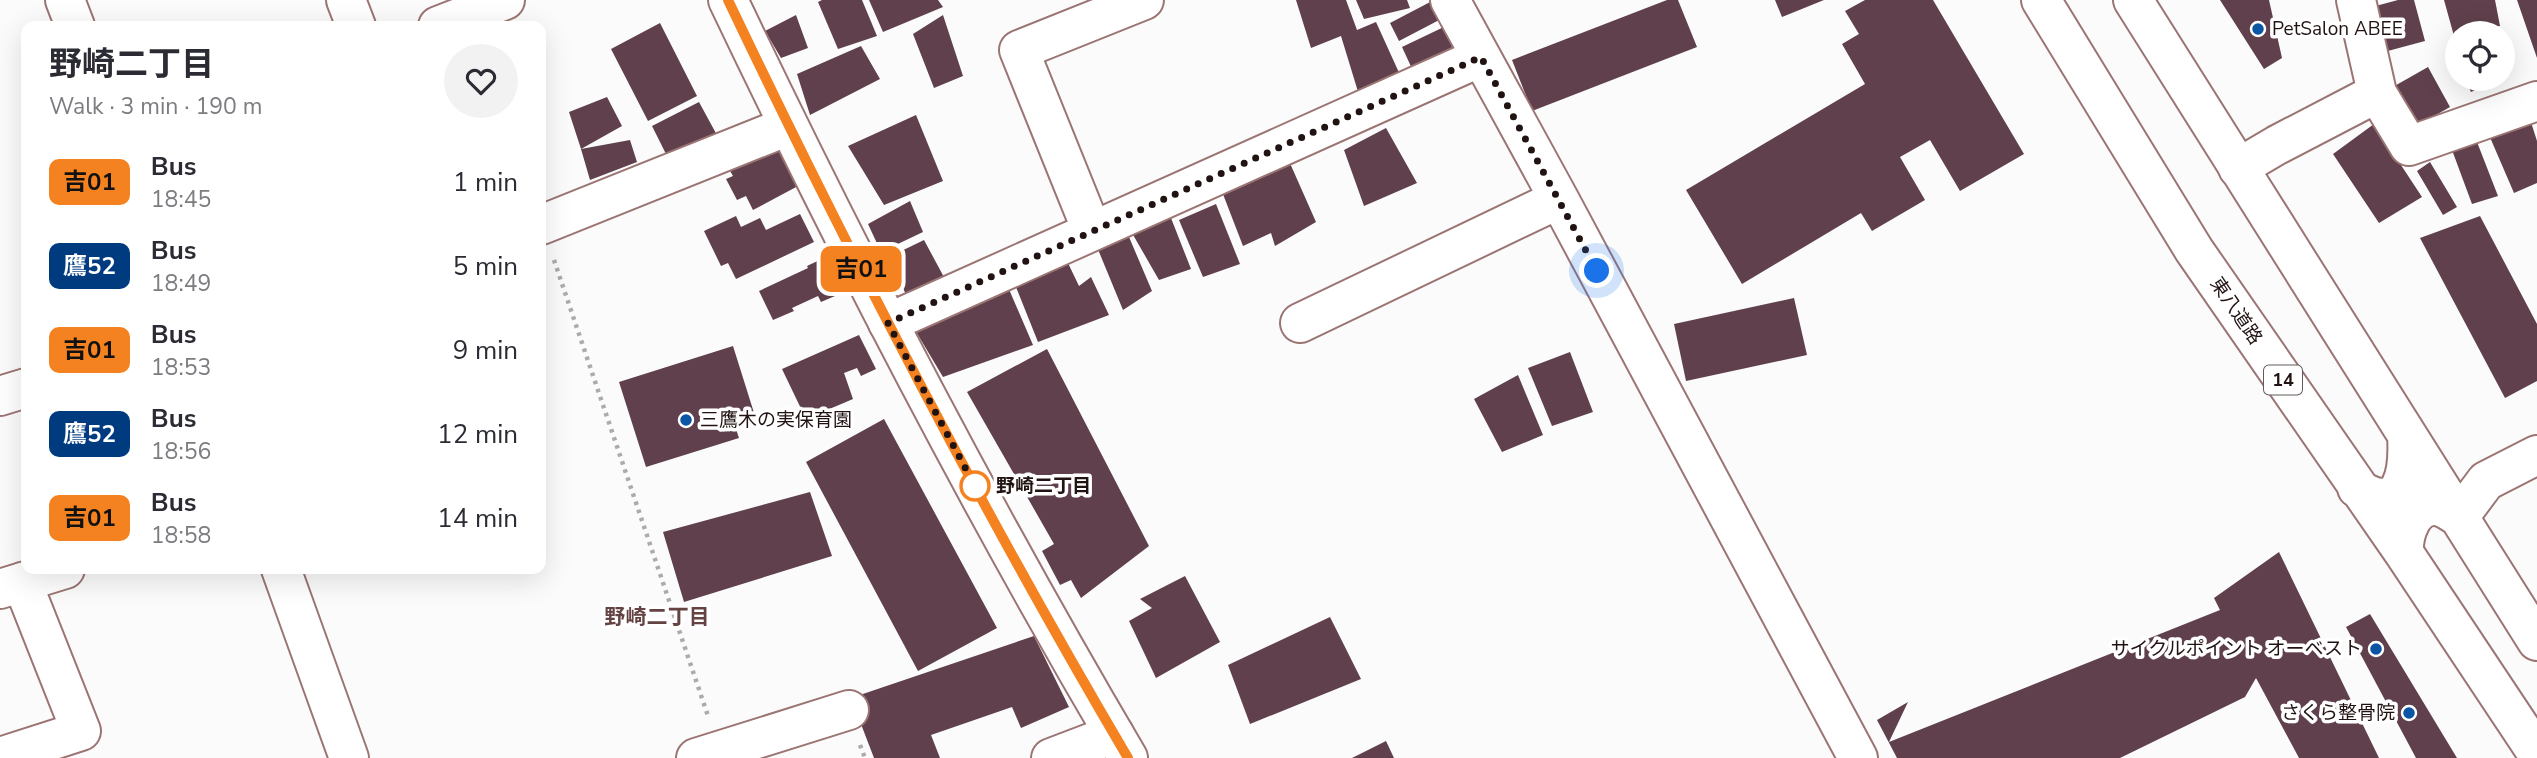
<!DOCTYPE html>
<html lang="en">
<head>
<meta charset="utf-8">
<style>
  :root { --surface:#fff; --page:#f2f2f3; --text:#2b2b33; --muted:#7c7c81 }
  body { margin:0; font-family:"Nunito Sans","Noto Sans JP",sans-serif; background:var(--page); color:var(--text); height:100vh; display:flex; flex-direction:column; font-size:26px; white-space:nowrap }
  * { box-sizing:border-box; margin:0 }
  p { font-size:23px; color:var(--muted) }
  .icon { flex:none; width:38px; height:38px; fill:none; stroke:currentColor; stroke-width:2; stroke-linecap:round; stroke-linejoin:round }
  .map { position:relative; flex:1; overflow:hidden }
  .drawer { position:absolute; left:21px; top:21px; width:525px; height:553px; display:flex; flex-direction:column; background:var(--surface); border-radius:14px; box-shadow:0 7px 28px #0002 }
  .drawer>* { flex:none }
  .badge { padding:0 14px; border-radius:10px; font-size:24px; line-height:46px }
  .tools { position:absolute; left:2445px; top:21px; display:grid; gap:14px }
  .tools a { display:grid; place-items:center; width:70px; height:70px; border-radius:50%; background:var(--surface); box-shadow:0 7px 28px #0002; font-size:35px }
  .you { position:absolute; width:35px; height:35px; margin:-18px; border:5px solid #fff; border-radius:50%; background:#1a73e8; box-shadow:0 0 0 10px #1a73e833 }
  .map>.badge { position:absolute; translate:-50% -50%; box-shadow:0 0 0 4px #fff }
  .round { display:grid; place-items:center; flex:none; width:74px; height:74px; border-radius:37px; background:var(--page) }
  .overview { display:flex; align-items:center; justify-content:space-between; height:119px; padding:0 28px }
  h1 { font-size:33px; font-weight:700; line-height:52px }
  ul { padding:0; list-style:none }
  li { display:flex; align-items:center; gap:21px; height:84px; padding:0 28px }
  li div { flex:1 }
  li b { display:block; font-size:26px }
  li em { font-style:normal }
  li .badge { min-width:77px; font-weight:700; text-align:center }
  .map>svg:first-child { display:block }
  .building { fill:#5f404c }
  .lines { fill:none; stroke-linecap:round; stroke-linejoin:round }
  .minor-casing { stroke:#9b7574; stroke-width:42 }
  .major-casing { stroke:#9b7574; stroke-width:42 }
  .path { stroke:#afaaaa; stroke-width:4.5; stroke-dasharray:3.5 5; stroke-linecap:butt }
  .minor { stroke:#fff; stroke-width:38 }
  .major { stroke:#fff; stroke-width:38 }
  .line-casing { stroke:#fff; stroke-width:16 }
  .line { stroke:#f58220; stroke-width:10 }
  .walk { stroke:#221313; stroke-width:7; stroke-dasharray:0 12.6 }
  .poi-dot { fill:#0a55a4; stroke:#fff; stroke-width:2.5 }
  .stop-dot { fill:#fff; stroke:#f58220; stroke-width:3.5 }
  .labels { text-anchor:middle; dominant-baseline:central; stroke-width:7; stroke-linejoin:round; paint-order:stroke }
  .shield { fill:#fff; stroke:#645a5a; stroke-width:2 }
  .shield-label { font-size:18px; font-weight:bold; fill:#221313 }
  .poi-label { font-size:19px; fill:#221313; stroke:#fff; text-anchor:start }
  .street-label { font-size:19px; fill:#221313; stroke:#fff }
  .stop-label { font-size:19px; font-weight:bold; fill:#221313; stroke:#fff; text-anchor:start }
  .neighbourhood-label { font-size:21px; font-weight:bold; fill:#654343; stroke:#fff }
</style>
</head>
<body>
<div class="map">
<svg width="2537" height="758" viewBox="0 0 2537 758">
  <rect width="100%" height="100%" fill="#fbfbfb"/>
  <path class="building" d="M822 0H862L877 36 838 49 818 2Z
    M869 0H938L943 7 883 32Z
    M1296 0H1346L1357 30 1376 22 1406 88 1363 108 1341 36 1311 48Z
    M1356 0H1407L1410 8 1364 19Z
    M1434 0 1443 18 1399 41 1390 23Z
    M1667 0H1678L1697 47 1532 111 1512 60Z
    M1775 0H1824L1782 17Z
    M1865 0H1933L2024 154 1960 191 1930 140 1900 157 1925 200 1872 231 1861 213 1742 284 1686 190 1865 84 1842 44 1859 34 1845 11Z
    M2220 0H2269L2282 58 2264 69Z
    M2398 0H2414L2425 41 2384 52 2372 7Z
    M2444 0H2495L2500 26 2467 33H2457L2454 36Z
    M2517 0H2537V58Z
    M796 15 808 48 781 58 765 31Z
    M943 15 963 76 934 88 913 34Z
    M660 23 697 96 648 121 611 49Z
    M1448 25 1460 50 1414 73 1402 47Z
    M861 46 880 79 810 115 797 74Z
    M2428 67 2450 107 2413 128 2391 88Z
    M2465 79H2498L2471 92Z
    M607 97 622 126 581 149 569 112Z
    M699 102 718 137 670 162 652 126Z
    M916 115 943 181 884 205 848 146Z
    M2529 116 2537 141V183L2514 193 2489 135Z
    M2374 124 2422 197 2379 223 2333 154Z
    M1386 128 1417 183 1364 206 1344 150Z
    M772 136 798 186 753 210 746 196 737 200 726 179 733 176 725 162Z
    M630 140 637 162 590 180 581 149Z
    M2477 142 2498 196 2472 204 2452 150Z
    M1289 161 1316 222 1275 246 1271 233 1243 246 1221 189Z
    M2430 162 2457 207 2443 215 2417 171Z
    M910 201 923 232 881 252 868 224Z
    M1216 204 1240 264 1203 277 1179 220Z
    M800 214 814 242 736 279 728 263 721 266 704 231 736 216 741 227 760 218 766 230Z
    M2480 216 2537 324V381L2505 398 2420 238Z
    M1171 218 1191 269 1159 280 1132 233Z
    M1129 237 1152 291 1123 310 1097 247Z
    M924 240 945 279 908 299 889 257Z
    M826 257 842 293 821 302 818 296 792 308 794 311 773 320 759 291 808 268 807 266Z
    M1067 261 1079 286 1091 277 1109 315 1038 342 1014 282Z
    M1008 287 1033 345 943 377 915 330Z
    M1794 298 1807 355 1686 381 1674 324Z
    M859 335 876 369 861 376 857 368 844 373 853 399 806 419 782 369Z
    M733 346 755 416 734 423 739 438 646 467 619 382Z
    M1047 349 1149 546 1081 598 1071 580 1060 585 1042 551 1054 544 967 392Z
    M1570 352 1593 412 1552 426 1528 368Z
    M1518 375 1543 435 1502 452 1474 399Z
    M884 419 997 628 918 671 806 462Z
    M810 492 832 556 684 602 663 532Z
    M2279 552 2379 758H2299L2256 678 2245 697 2120 758H1897L1877 720 1908 702 1889 742 2220 610 2214 598Z
    M1185 576 1220 642 1156 678 1129 621 1152 608 1140 599Z
    M2370 614 2457 758H2416L2346 627Z
    M1330 617 1361 679 1250 724 1228 665Z
    M1034 636 1069 707 1021 728 1012 707 931 735 940 758H874L851 698Z
    M1386 741 1394 758H1352Z"/>
  <g class="lines">
    <defs>
      <path id="minor" d="M65 0 75 26
        M346 0 356 26
        M1450 0 1559 199 1858 758
        M2356 0 2377 93 2409 146 2537 101
        M438 26 505 0
        M2238 168 2277 145 2377 93
        M541 225 788 126
        M1092 231 1019 50 1144 0
        M888 323 1481 57
        M1300 323 1559 199
        M0 396 26 388
        M2459 517 2486 481 2537 455
        M281 569 349 758
        M0 589 65 569
        M0 757 81 731 22 582
        M696 758 849 710
        M1051 758 1114 734"/>
      <path id="major" d="M728 0C851 258 983 512 1128 758
        M2041 0 2194 250 2404 553 2537 753
        M2133 0 2537 641
        M2357 488C2404 519 2409 470 2407 435
        M2404 553C2403 536 2411 506 2434 506 2443 506 2452 513 2459 517"/>
    </defs>
    <use href="#minor" class="minor-casing"/>
    <use href="#major" class="major-casing"/>
    <path class="path" d="M554 260 708 716
      M860 745 865 758"/>
    <use href="#minor" class="minor"/>
    <use href="#major" class="major"/>
  </g>
  <g class="lines">
    <defs>
      <path id="line" d="M728 0C851 258 983 512 1128 758"/>
    </defs>
    <use href="#line" class="line-casing"/>
    <use href="#line" class="line"/>
    <path class="walk" d="M975 486 976 488 888 323 1481 57 1597 271"/>
  </g>
  <g class="poi-dot">
    <circle cx="2258" cy="29" r="7"/>
    <circle cx="686" cy="420" r="7"/>
    <circle cx="2376" cy="649" r="7"/>
    <circle cx="2409" cy="713" r="7"/>
  </g>
  <circle class="stop-dot" cx="975" cy="486" r="14"/>
  <g class="labels">
    <rect class="shield" x="2264" y="365.5" width="38" height="29" rx="5"/>
    <g class="shield-label">
      <text x="2283" y="380">14</text>
    </g>
    <g class="poi-label">
      <text x="2272" y="29">PetSalon ABEE</text>
      <text x="700" y="420">三鷹木の実保育園</text>
      <text x="2362" y="649" text-anchor="end">サイクルポイント オーベスト</text>
      <text x="2395" y="713" text-anchor="end">さくら整骨院</text>
    </g>
    <g class="street-label">
      <text transform="translate(2236 311) rotate(56)">東八道路</text>
    </g>
    <g class="stop-label">
      <text x="996" y="486">野崎二丁目</text>
    </g>
    <g class="neighbourhood-label">
      <text x="657" y="617">野崎二丁目</text>
    </g>
  </g>
</svg>
<div class="tools">
<a><svg class="icon" aria-label="locate" viewBox="0 0 24 24"><circle cx="12" cy="12" r="6"/><path d="M12 2v4M12 18v4M2 12h4M18 12h4"/></svg></a>
</div>
<div class="you" style="left:1597px;top:271px"></div>
<b class="badge" style="left:861px;top:269px;background:#f58220;color:#111">吉01</b>
<section class="drawer">
<div class="overview"><div><h1>野崎二丁目</h1><p>Walk · 3 min · 190 m</p></div><a class="round"><svg class="icon" aria-label="heart" viewBox="0 0 24 24"><path d="M12 20l-8-8c-3-5 5-10 8-4 3-6 11-1 8 4z"/></svg></a></div>
<ul>
<li><span class="badge" style="background:#f58220;color:#111">吉01</span><div><b>Bus</b><p>18:45</p></div><em>1 min</em></li>
<li><span class="badge" style="background:#003b80;color:#fff">鷹52</span><div><b>Bus</b><p>18:49</p></div><em>5 min</em></li>
<li><span class="badge" style="background:#f58220;color:#111">吉01</span><div><b>Bus</b><p>18:53</p></div><em>9 min</em></li>
<li><span class="badge" style="background:#003b80;color:#fff">鷹52</span><div><b>Bus</b><p>18:56</p></div><em>12 min</em></li>
<li><span class="badge" style="background:#f58220;color:#111">吉01</span><div><b>Bus</b><p>18:58</p></div><em>14 min</em></li>
</ul>
</section>
</div>
</body>
</html>
